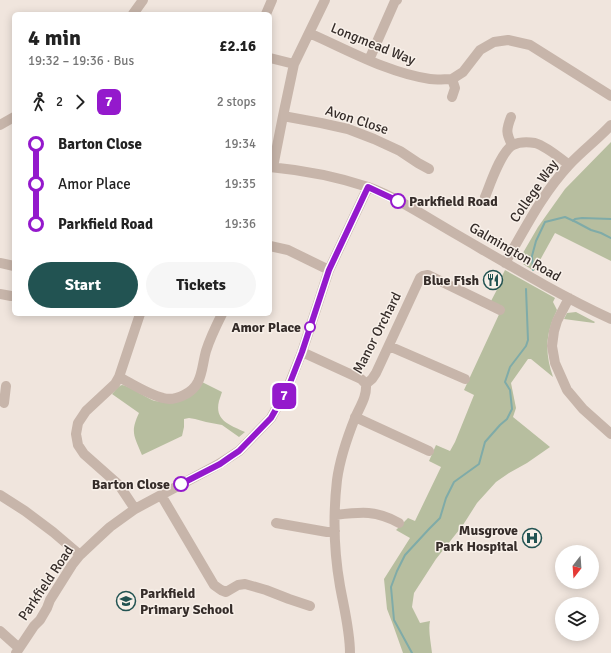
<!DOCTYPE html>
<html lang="en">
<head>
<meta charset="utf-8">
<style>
  :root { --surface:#fff; --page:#f6f6f6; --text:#222; --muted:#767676; --accent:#225352 }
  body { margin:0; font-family:Signika,sans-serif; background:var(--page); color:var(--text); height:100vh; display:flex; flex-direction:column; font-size:15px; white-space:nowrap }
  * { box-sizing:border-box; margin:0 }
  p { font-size:13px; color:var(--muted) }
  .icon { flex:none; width:22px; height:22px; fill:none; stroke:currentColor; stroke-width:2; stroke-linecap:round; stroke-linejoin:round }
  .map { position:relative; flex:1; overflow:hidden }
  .sheet { position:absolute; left:12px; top:12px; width:260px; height:304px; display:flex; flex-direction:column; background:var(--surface); border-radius:6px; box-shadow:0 2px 10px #0003 }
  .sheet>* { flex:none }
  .badge { padding:0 8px; border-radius:6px; font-size:14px; line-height:26px }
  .needle { width:26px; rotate:197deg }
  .fabs { position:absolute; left:555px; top:545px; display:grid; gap:8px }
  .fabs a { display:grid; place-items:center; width:44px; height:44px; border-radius:50%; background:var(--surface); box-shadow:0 2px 10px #0003; font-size:20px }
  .map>.badge { position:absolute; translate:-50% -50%; box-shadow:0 0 0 2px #fff }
  .legs { display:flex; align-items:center; gap:6px; height:44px; padding:0 16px; font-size:13px }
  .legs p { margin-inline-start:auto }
  .headline { display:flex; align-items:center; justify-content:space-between; height:68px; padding:0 16px }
  h1 { font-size:22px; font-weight:700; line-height:30px }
  .cta { display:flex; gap:8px; margin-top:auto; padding:8px 16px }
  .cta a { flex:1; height:46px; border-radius:24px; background:var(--accent); color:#fff; font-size:16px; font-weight:700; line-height:46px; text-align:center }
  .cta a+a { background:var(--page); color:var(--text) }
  ul { padding:0 16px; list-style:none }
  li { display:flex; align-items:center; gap:14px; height:40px; font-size:15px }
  li i { display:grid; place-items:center; width:6px; height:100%; margin:0 5px; background:currentColor }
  li i::after { content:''; width:10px; height:10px; margin:-5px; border:3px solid; border-radius:50%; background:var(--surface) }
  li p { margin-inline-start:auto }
  li:first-child i { background:linear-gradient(#0000 50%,currentColor 0) }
  li:last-child i { background:linear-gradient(currentColor 50%,#0000 0) }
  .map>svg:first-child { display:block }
  .green { fill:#b7be9f }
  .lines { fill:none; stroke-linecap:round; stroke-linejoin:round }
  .stream { stroke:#7faba8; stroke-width:2 }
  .minor { stroke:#c7b5aa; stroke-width:10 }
  .line-1-casing { stroke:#fff; stroke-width:9 }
  .line-1 { stroke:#9419cc; stroke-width:6 }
  .stop-1-dot { fill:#fff; stroke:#9419cc; stroke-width:2 }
  .labels { text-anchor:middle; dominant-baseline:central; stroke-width:3; stroke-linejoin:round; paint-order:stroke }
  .street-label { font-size:14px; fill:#352c29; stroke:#f8f0e9 }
  .stop-label { font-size:14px; font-weight:bold; fill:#352c29; stroke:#f8f0e9; text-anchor:end }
  .poi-label { font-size:14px; font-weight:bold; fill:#352c29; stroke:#f8f0e9; text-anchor:end }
</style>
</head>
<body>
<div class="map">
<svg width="611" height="653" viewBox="0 0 611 653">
  <rect width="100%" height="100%" fill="#f0e5dd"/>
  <path class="green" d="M611 142V261L555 233 534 271 523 264 520 258 538 227 565 189Z
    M505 270 555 298 553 302 557 310C555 315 552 320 551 325 545 342 547 360 553 377L531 359H528L511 383 516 408 513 417 550 447 527 463 509 473 496 482 477 503 463 525 436 559 414 593 412 607 420 623 430 621C428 629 431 644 432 653H403L392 622 387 609 384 579 410 538 396 530 408 518 415 521 441 467 429 461 436 445 450 451 455 442 474 395 464 390 502 308 490 303 503 278 502 276Z
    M576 312 595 322 594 323 564 319 567 313Z
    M202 382 222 392C221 395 220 398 219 401 214 421 231 425 245 432L239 437 222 425 206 422 195 419 189 418 184 419V427L182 436 142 455C134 436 130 432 139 413L112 394C115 391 118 386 122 385 127 385 146 397 152 400L155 401 164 402Z"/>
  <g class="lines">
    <path class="stream" d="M573 221 575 219 582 218 611 219
      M533 270 532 256 536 241 545 222 565 217 576 222 591 230 601 233 611 238
      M412 653 394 620 391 587 397 571 405 555 429 529 440 518 446 498 454 482 479 464 485 442 500 425 507 419 512 409 510 390 505 382 510 367 526 346 528 340 526 289"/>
    <path class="minor" d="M133 14 143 0
      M266 14 272 0
      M309 33C348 50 388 73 430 79 437 80 445 79 452 79L455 88 452 97
      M270 58 294 64
      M369 60 395 1 397 0
      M452 79 463 72 480 50 494 42 508 40 530 45 611 96
      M283 116 321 123 348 129 374 139 400 151 418 163 429 169
      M511 117C506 130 506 133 512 145
      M0 125 14 117
      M270 167C301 170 338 177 368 187 398 198 426 217 454 233 506 263 557 294 611 319
      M273 167 283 116 294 64 325 0
      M485 197C490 185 501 151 513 145 519 142 528 142 535 143 546 146 560 158 569 165
      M270 246 288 250 329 270
      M0 263 14 266
      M505 263C525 229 542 194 569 165 582 151 598 139 611 125
      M0 294 11 296H14
      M569 298 557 321 554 331 552 346 555 363 567 390 583 409 611 434
      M389 346 465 379
      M302 352 361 379 366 384
      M119 377C132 384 149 395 163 398 170 400 178 398 184 395 203 386 201 369 206 351 210 338 216 326 222 314
      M4 403 6 386
      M355 417 429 451
      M0 495 25 511 53 532 80 555
      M161 495 214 585 221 590 226 592 238 585 245 584 266 590 289 599 310 606
      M135 509 119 485 84 454 78 445 76 434 78 423 86 411 115 384 119 377 140 314
      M335 515C361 512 376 510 399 523
      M276 523 327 532 335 531
      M0 631 19 648
      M16 653 34 626 40 620 47 608 50 600 72 565 80 555 97 539 110 527 135 509 219 464 239 451 271 418 288 387 302 352 329 270 368 187
      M350 653C350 631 344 608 340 586 334 552 333 515 337 480 340 458 347 438 355 418 360 406 367 397 366 384L372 379 376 373 420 278 423 276 428 275 500 310"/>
  </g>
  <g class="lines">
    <defs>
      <path id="line-1" d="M181 484 220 464 230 457 239 451 271 418 288 388 302 352 329 270 368 187 398 201"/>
    </defs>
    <use href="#line-1" class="line-1-casing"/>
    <use href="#line-1" class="line-1"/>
  </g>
  <defs>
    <symbol id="restaurant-ring" viewBox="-11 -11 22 22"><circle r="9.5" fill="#f8f0e9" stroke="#225352" stroke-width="1.5"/><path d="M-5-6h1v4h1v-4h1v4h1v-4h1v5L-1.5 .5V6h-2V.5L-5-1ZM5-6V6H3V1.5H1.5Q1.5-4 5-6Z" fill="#225352"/></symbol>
    <symbol id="hospital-ring" viewBox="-11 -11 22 22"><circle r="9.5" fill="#f8f0e9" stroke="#225352" stroke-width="1.5"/><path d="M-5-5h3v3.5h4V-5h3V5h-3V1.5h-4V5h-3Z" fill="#225352"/></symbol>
    <symbol id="school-ring" viewBox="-11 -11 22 22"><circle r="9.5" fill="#f8f0e9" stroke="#225352" stroke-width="1.5"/><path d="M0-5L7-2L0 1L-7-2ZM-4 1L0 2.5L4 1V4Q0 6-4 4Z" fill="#225352"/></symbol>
  </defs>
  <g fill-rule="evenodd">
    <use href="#restaurant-ring" x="482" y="269" width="22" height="22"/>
    <use href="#hospital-ring" x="521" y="527" width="22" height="22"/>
    <use href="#school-ring" x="115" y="590" width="22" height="22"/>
  </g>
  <g class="stop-1-dot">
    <circle cx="398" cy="201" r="7"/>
    <circle cx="310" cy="327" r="5"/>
    <circle cx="181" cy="484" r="7"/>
  </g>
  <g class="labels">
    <g class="street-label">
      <text transform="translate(373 44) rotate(22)">Longmead Way</text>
      <text transform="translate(357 120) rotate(18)">Avon Close</text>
      <text transform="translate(534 191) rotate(-55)">College Way</text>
      <text transform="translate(515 252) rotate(30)">Galmington Road</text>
      <text transform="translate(377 333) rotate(-63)">Manor Orchard</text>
      <text transform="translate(46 583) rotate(-56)">Parkfield Road</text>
    </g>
    <g class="stop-label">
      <text x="409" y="201" text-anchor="start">Parkfield Road</text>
      <text x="301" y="327">Amor Place</text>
      <text x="170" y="484">Barton Close</text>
    </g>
    <g class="poi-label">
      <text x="479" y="280">Blue Fish</text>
      <text x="518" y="530">Musgrove<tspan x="518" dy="16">Park Hospital</tspan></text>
      <text x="140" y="593" text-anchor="start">Parkfield<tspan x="140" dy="16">Primary School</tspan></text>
    </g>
  </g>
</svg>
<div class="fabs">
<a><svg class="needle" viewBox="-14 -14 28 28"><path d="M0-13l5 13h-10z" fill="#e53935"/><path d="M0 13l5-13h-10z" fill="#767676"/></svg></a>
<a><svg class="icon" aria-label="layers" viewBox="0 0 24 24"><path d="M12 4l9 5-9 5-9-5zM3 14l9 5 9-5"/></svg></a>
</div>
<b class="badge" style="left:284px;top:396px;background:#9419cc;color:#fff">7</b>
<section class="sheet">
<div class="headline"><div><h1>4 min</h1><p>19:32 – 19:36 · Bus</p></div><b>£2.16</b></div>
<div class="legs"><svg class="icon" aria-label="walk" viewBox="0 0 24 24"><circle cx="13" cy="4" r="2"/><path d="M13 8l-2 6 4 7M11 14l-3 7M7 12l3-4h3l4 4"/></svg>2<svg class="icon" aria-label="forward" viewBox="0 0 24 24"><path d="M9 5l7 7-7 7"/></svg><b class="badge" style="background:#9419cc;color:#fff">7</b><p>2 stops</p></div>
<ul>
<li><i style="color:#9419cc"></i><b>Barton Close</b><p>19:34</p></li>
<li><i style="color:#9419cc"></i><span>Amor Place</span><p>19:35</p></li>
<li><i style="color:#9419cc"></i><b>Parkfield Road</b><p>19:36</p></li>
</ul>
<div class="cta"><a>Start</a><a>Tickets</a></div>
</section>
</div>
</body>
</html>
